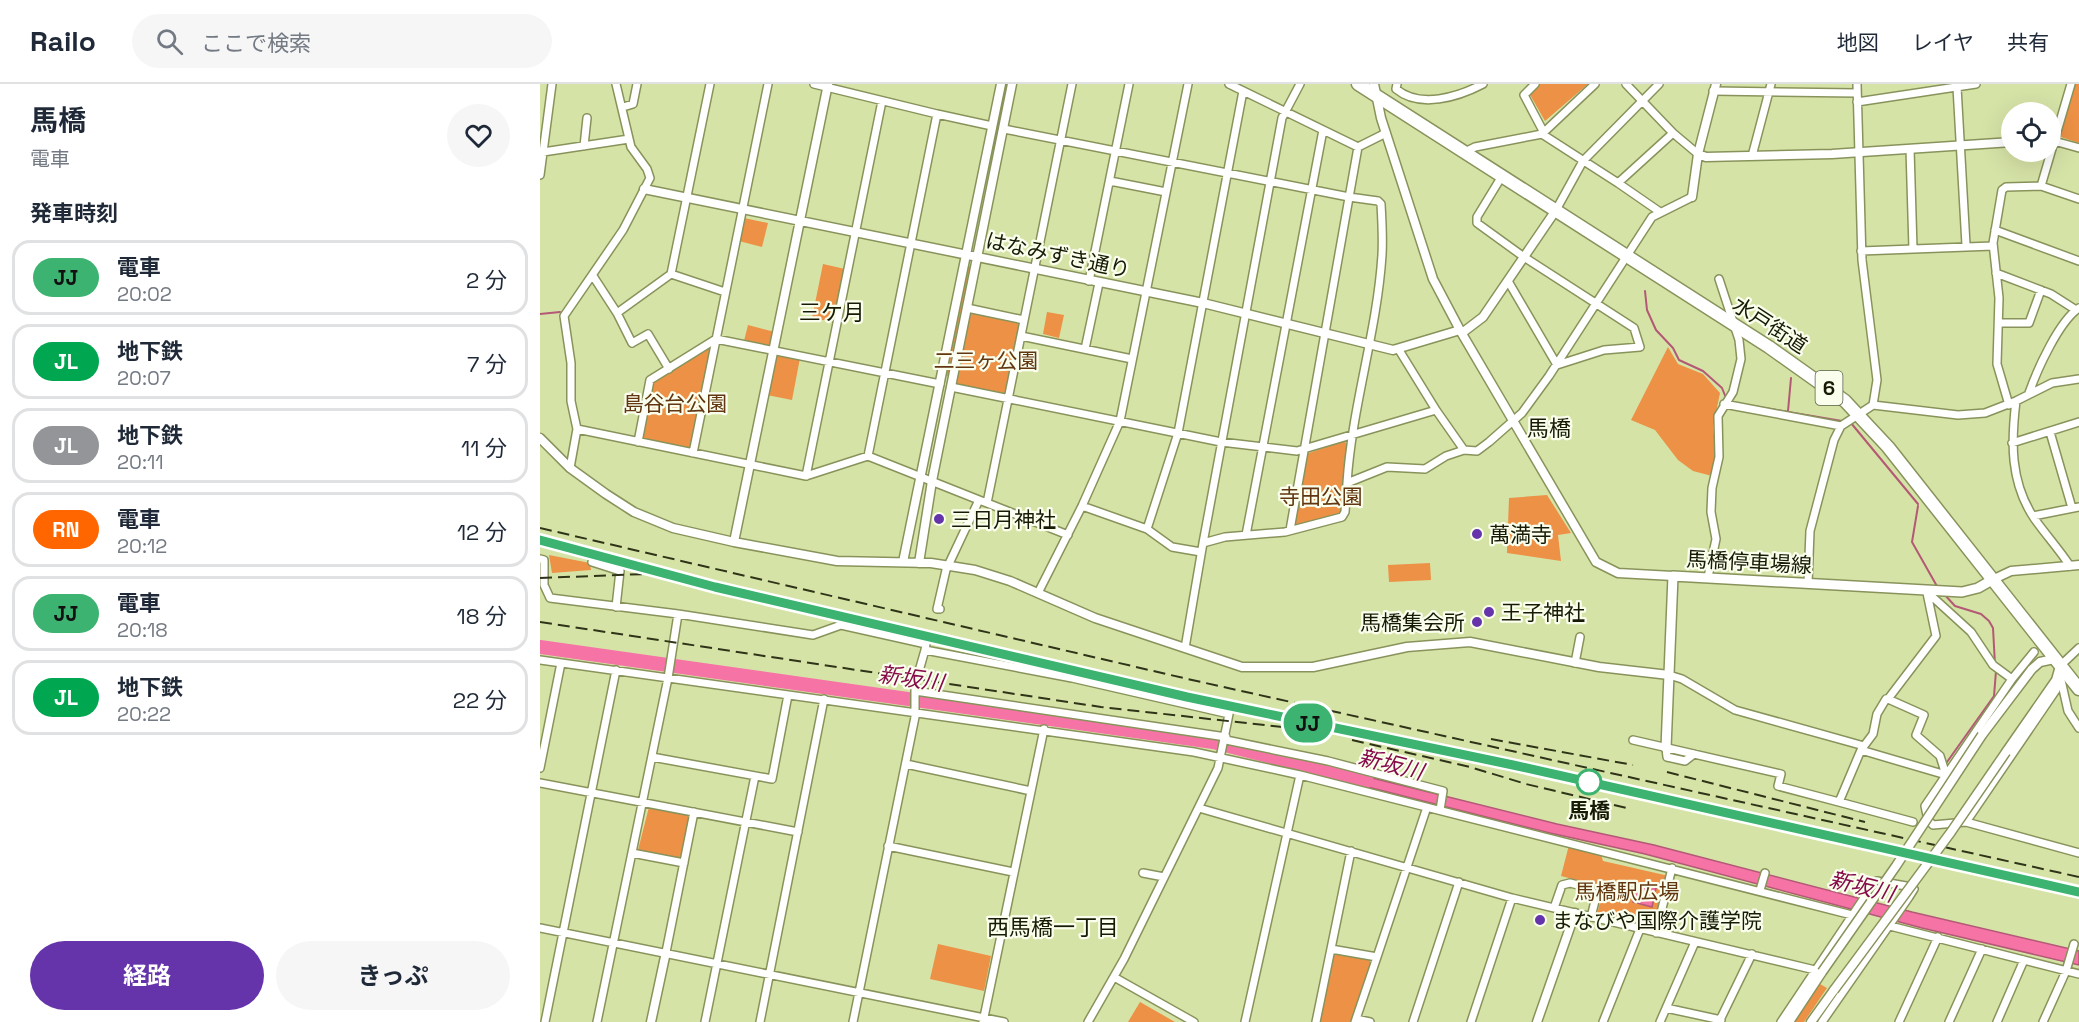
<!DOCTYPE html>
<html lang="ja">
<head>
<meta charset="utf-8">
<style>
  :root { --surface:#fff; --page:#f6f6f7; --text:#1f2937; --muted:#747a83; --line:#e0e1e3; --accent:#6534ab }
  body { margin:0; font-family:"Space Grotesk","Noto Sans JP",sans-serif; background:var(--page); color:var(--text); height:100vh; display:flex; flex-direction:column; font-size:22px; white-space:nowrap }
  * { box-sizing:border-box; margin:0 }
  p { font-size:20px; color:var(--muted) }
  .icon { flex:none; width:33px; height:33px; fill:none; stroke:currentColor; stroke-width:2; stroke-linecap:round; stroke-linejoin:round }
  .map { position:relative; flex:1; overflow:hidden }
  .side { display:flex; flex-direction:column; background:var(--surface); width:540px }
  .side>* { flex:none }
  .badge { padding:0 12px; border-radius:20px; font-size:21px; line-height:39px }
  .tools { position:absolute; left:1461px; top:18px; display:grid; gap:12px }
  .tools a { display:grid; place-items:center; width:60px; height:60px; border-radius:50%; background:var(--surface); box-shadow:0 6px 24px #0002; font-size:30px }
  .map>.badge { position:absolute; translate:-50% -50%; box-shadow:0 0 0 3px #fff }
  h2 { padding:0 30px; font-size:22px; line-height:54px }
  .round { display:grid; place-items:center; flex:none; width:63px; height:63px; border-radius:32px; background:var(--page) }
  .head { display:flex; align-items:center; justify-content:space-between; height:102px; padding:0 30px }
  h1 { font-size:28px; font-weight:700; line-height:45px }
  .action { display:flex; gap:12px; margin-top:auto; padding:12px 30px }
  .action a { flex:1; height:69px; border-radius:36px; background:var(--accent); color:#fff; font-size:24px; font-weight:700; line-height:69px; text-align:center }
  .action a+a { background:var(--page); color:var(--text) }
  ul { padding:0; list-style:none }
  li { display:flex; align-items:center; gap:18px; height:75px; margin:0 12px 9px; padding:0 18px; border:3px solid var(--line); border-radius:18px }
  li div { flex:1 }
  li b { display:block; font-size:22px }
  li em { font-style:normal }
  li .badge { min-width:66px; font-weight:700; text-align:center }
  header { display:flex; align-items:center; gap:36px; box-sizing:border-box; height:84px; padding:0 30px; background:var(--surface); border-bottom:2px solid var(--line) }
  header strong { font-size:28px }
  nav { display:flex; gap:33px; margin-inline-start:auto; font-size:21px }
  .search { width:420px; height:54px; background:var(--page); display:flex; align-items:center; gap:15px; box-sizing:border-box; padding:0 21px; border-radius:33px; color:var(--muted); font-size:22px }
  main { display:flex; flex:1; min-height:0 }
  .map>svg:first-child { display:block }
  .green { fill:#ec9145 }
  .water { fill:#f673a6; stroke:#b35976; stroke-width:1.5 }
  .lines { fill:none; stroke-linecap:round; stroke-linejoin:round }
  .stream { stroke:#b35976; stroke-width:2 }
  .river { stroke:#f673a6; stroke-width:14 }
  .minor-casing { stroke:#88935b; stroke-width:10 }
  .tertiary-casing { stroke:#88935b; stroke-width:11 }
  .secondary-casing { stroke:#88935b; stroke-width:12 }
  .trunk-casing { stroke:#88935b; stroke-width:15 }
  .minor { stroke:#fff; stroke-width:7 }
  .tertiary { stroke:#fff; stroke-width:8 }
  .secondary { stroke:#fff; stroke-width:9 }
  .trunk { stroke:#fff; stroke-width:12 }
  .rail { stroke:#2f3419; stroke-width:2; stroke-dasharray:12 6; stroke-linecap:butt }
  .tertiary-bridge-casing { stroke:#88935b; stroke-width:11; stroke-linecap:butt }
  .tertiary-bridge { stroke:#fff; stroke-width:8 }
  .line-casing { stroke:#fff; stroke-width:14 }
  .line { stroke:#3cb371; stroke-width:9 }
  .poi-dot { fill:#6534ab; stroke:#fafeed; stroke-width:2 }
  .stop-dot { fill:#fff; stroke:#3cb371; stroke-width:3 }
  .labels { text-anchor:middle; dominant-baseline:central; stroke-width:4.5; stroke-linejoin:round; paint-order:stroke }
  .shield { fill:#fafeed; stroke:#5b5f4b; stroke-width:1.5 }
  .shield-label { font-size:20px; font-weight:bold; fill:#171b05 }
  .street-label { font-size:21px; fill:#171b05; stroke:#fafeed }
  .park-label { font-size:21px; fill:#613610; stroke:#fafeed }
  .poi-label { font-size:21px; fill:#171b05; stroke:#fafeed; text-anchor:start }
  .stop-label { font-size:21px; font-weight:bold; fill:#171b05; stroke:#fafeed }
  .neighbourhood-label { font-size:22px; fill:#171b05; stroke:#fafeed }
  .water-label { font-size:22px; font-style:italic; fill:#860b4a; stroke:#fafeed }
</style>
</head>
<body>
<header>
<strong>Railo</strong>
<div class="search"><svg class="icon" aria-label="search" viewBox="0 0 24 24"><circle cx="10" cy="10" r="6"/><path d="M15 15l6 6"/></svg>ここで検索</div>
<nav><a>地図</a><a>レイヤ</a><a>共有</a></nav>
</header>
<main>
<section class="side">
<div class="head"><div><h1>馬橋</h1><p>電車</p></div><a class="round"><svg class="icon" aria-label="heart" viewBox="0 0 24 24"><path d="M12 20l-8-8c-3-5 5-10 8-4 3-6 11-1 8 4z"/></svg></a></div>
<h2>発車時刻</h2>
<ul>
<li><span class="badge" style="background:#3cb371;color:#111">JJ</span><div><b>電車</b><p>20:02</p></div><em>2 分</em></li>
<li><span class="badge" style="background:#00a650;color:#fff">JL</span><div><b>地下鉄</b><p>20:07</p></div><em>7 分</em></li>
<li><span class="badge" style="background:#939598;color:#fff">JL</span><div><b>地下鉄</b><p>20:11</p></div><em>11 分</em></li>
<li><span class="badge" style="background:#f60;color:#fff">RN</span><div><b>電車</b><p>20:12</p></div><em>12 分</em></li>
<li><span class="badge" style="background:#3cb371;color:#111">JJ</span><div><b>電車</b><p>20:18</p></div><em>18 分</em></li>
<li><span class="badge" style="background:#00a650;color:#fff">JL</span><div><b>地下鉄</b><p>20:22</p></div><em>22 分</em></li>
</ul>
<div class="action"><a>経路</a><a>きっぷ</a></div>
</section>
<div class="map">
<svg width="1539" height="938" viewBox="0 0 1539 938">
  <rect width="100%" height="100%" fill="#d6e3a7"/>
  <path class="green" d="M999 0H1048L1005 37 989 9Z
    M1534 0H1539V59L1518 52Z
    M204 134 228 139 222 163 199 157Z
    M283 180 305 185 294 238 272 234Z
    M428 182 432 183 409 292H407L405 288Z
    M507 228 524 231 519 254 503 250Z
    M430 229 480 239 465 310 414 300Z
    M208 241 235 248 231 264 204 257Z
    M173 260 149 366 101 356 114 297Z
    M1128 263 1138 280 1163 290 1180 309 1173 343 1176 368 1172 392 1153 387 1138 376 1115 346 1091 336Z
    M235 269 260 274 252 316 227 311Z
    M804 357 807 360 801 430 756 441 754 440 766 370Z
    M1007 411 1031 449 1018 451 1021 477 967 469 969 414Z
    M9 471 50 479 51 486 12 489Z
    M890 479 891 496 849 498 848 481Z
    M109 723 147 730 149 733 141 773 138 775 98 766Z
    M1029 761 1061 770 1063 777 1129 792 1119 834 1057 831 1061 814 1056 801 1021 792Z
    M398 860 451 872 444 907 390 895Z
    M798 869 829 875 831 880 812 938H779L792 872Z
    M1280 900 1287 904 1264 938H1254Z
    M600 918 635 938H588Z"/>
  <path class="water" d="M812 689 1017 740 1114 761 1372 828 1539 867V881L1382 844 1105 770 1010 749 808 698Z
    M1097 800 1116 804 1112 823 1093 818Z"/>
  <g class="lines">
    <path class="stream" d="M1105 207 1107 226 1116 246 1133 264 1139 276 1163 287 1182 304 1186 314
      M0 230 20 228
      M1207 321 1302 337
      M1248 327 1251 294
      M1311 339 1378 420
      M1378 422 1372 458 1398 504
      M1404 510 1415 522 1441 530 1449 537 1453 544 1455 581
      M1407 678 1454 612 1456 587"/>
    <path class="river" d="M0 563 673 658 827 697"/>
    <defs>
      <path id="minor" d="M274 0 397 30 328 372
        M689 0 818 63
        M857 0 856 5C880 25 918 13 943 0
        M995 0 984 11 1003 47
        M1317 0 1322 176 1337 296 1333 321
        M1531 0 1501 102 1539 115
        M1417 3 1426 161
        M1173 7 1317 9
        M1317 18 1436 0
        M83 23 93 20 97 0
        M397 30 452 42
        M464 45 809 113
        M1133 49 1158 70
        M1002 50 1078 99 1133 49 1086 0
        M1514 57 1539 64
        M44 62 47 34
        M1370 65 1373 165
        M3 68 89 55
        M925 68 935 63 1002 50 1055 0
        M1212 72 1231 0
        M0 91 12 0
        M962 92 937 133V139L984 173 1094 244 1100 263 1064 266 1017 281 968 197
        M570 97 626 108
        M1078 99 1120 128
        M1016 126 1043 77 1119 0
        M1455 146 1539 177
        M1321 167 1453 162
        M1456 189 1511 210 1536 226
        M131 190 185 208
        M53 192 77 229 131 190 170 0
        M549 197 589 0
        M427 224 484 236
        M77 229 92 259 108 250 129 285
        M1459 239H1489L1501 206
        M481 252 592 275
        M545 265 559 199
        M411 303 681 358 757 367 896 326 859 266
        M1489 309C1497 286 1519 237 1539 224
        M1476 317C1471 358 1470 398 1494 434 1505 450 1519 465 1530 482
        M1184 320 1301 342
        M1469 321 1457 280 1459 214 1453 159 1462 106 1466 103 1501 102
        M896 326 924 366
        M37 345 266 392 328 372 439 416
        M1510 348 1532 424
        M98 358 110 296 176 255 400 300
        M1472 359 1539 338
        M153 369 228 0
        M30 384 37 345 31 317V279L24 232 83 146 110 94 107 85 91 63 76 0
        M266 392 342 17
        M807 399C812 322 837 248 842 171 843 154 842 137 841 120L838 117 809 113
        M447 419 528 451
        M542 422 607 445 638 349 703 7
        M1493 432 1539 423
        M607 445 632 463 661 468
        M750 446 818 63 846 49
        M706 451 783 46
        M663 459 742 34 760 0
        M0 475 4 476V501L10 514 138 530 273 551 301 541 386 560 385 566 532 594 689 630 678 684 584 875 548 938
        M52 478 80 487 76 523
        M1168 493 1176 455 1171 428 1172 404 1179 373 1178 332 1193 308 1201 275 1199 256 1179 195
        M1268 499 1270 447 1294 356 1301 342 1333 321 1418 331 1445 329 1476 317 1512 299 1539 295
        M1386 507 1431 548 1453 581 1472 595 1385 722 1388 736 1393 741 1426 738 1539 769
        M498 509 542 422 580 337 648 0
        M400 525H397L406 486 439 416 447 419 532 0
        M645 564 663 459 685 453 745 448 802 433 805 428 807 399 847 383 885 385 906 372 924 366 937 367 949 358 982 329 1009 292 1112 133 1152 113
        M0 576 654 668 760 691 1312 831
        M1035 579 1040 553
        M1520 582 1539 564
        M1129 591 1142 595 1195 626 1324 662
        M1472 595 1494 568
        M1521 596 1528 627 1539 644
        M375 607 686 653
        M1346 615 1337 630 1333 650 1321 666 1299 718 1373 738
        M686 656 788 677 903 707 900 726
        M1093 656 1241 690 1238 702 1299 718
        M1126 664 1127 673 1145 677 1154 670
        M1321 666 1406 691 1400 672 1376 651 1384 631 1348 615 1396 552 1387 509
        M112 673 232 695 248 611
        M366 680 491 707
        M0 684 21 579
        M0 699 258 748
        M659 724 972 814 1275 886
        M1426 738 1516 606 1519 591
        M348 762 473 788
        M92 769 144 779
        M603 789 624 793
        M1220 806 1225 789
        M1014 824 1022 801 1030 799 1050 804 1056 813 1051 833
        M1350 842 1539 890
        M0 844 464 938
        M1116 849 1132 784
        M791 865 837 873 815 938
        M126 868 154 728
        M837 873 887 723
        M574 893 654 938
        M1126 924 1181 936
        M816 935 830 938
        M5 938 76 586
        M57 938 128 594 138 530
        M165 938 215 692
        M220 938 284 615
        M313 938 375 633V601L385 566
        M443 938 504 645
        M705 938 760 691
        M776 938 811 767
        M873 938 919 798
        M931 938 972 814
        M1063 938 1100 845
        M1120 938 1155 858
        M1179 938 1212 870
        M1241 938 1334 799 1337 797 1372 803 1374 805 1369 813 1282 938
        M1359 938 1398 853
        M1409 938 1442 865
        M1457 938 1484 876
        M1503 938 1526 887 1534 860"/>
      <path id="tertiary" d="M834 0 841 34 893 195 921 248 1056 478 1078 489 1133 492
        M1510 57H1514
        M1158 70 1166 73 1292 70 1472 58
        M104 105 663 219 853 266 920 246 922 249 943 233 1016 126
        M1152 113 1158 70 1176 0
        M0 354 30 384 66 410 94 428 133 444 194 458 297 477 391 479 435 486 470 497 555 534 702 583H773L867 563 930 558 1059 583 1129 591
        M194 458 288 0
        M363 478 461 0
        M379 479 392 397 472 0
        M1452 496 1471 487 1539 481
        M1442 651 1492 585 1500 578 1514 575
        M1466 668 1516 596 1520 582
        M111 938 126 868
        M997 938 1035 829
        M1249 938 1282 888
        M1271 938 1294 906"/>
      <path id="secondary" d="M1126 664 1133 492 1422 508 1438 504 1452 496"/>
      <path id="trunk" d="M818 0 1229 263 1305 317 1348 363 1539 605"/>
    </defs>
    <use href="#minor" class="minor-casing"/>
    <use href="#tertiary" class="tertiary-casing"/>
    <use href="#secondary" class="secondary-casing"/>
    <use href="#trunk" class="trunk-casing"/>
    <use href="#minor" class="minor"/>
    <use href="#tertiary" class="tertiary"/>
    <use href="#secondary" class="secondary"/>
    <use href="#trunk" class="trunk"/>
    <path class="rail" d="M0 444 652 596 1539 793
      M0 456 175 503 647 613 973 681 1539 808
      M0 494 106 490
      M0 538 561 623 751 644
      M951 655 1093 681
      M812 656 930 683 986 700 1087 724
      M1127 688 1325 738"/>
    <defs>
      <path id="tertiary-bridge" d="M1282 888 1356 782 1442 651
        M1294 906 1411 748 1466 668"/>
    </defs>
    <use href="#tertiary-bridge" class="tertiary-bridge-casing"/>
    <use href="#tertiary-bridge" class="tertiary-bridge"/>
  </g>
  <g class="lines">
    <defs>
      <path id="line" d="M0 456 175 503 647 613 973 681 1539 808"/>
    </defs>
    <use href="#line" class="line-casing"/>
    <use href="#line" class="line"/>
  </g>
  <g class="poi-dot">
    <circle cx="399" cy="435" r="6"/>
    <circle cx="937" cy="450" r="6"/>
    <circle cx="949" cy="528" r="6"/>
    <circle cx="937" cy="538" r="6"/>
    <circle cx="1000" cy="836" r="6"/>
  </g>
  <circle class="stop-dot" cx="1049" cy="698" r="12"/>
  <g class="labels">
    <rect class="shield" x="1275.5" y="287" width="27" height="34" rx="4.5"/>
    <g class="shield-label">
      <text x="1289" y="304">6</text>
    </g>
    <g class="street-label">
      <text transform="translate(518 171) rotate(12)">はなみずき通り</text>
      <text transform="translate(1230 241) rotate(33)">水戸街道</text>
      <text transform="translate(1209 478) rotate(3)">馬橋停車場線</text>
    </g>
    <g class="park-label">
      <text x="446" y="276">二三ヶ公園</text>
      <text x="135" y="319">島谷台公園</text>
      <text x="781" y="412">寺田公園</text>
      <text x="1087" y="807">馬橋駅広場</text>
    </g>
    <g class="poi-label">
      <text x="411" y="435">三日月神社</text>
      <text x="949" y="450">萬満寺</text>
      <text x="961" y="528">王子神社</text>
      <text x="925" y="538" text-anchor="end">馬橋集会所</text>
      <text x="1012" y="836">まなびや国際介護学院</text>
    </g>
    <g class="stop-label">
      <text x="1049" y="726">馬橋</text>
    </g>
    <g class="neighbourhood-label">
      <text x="292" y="228">三ケ月</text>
      <text x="1009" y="344">馬橋</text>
      <text x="513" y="843">西馬橋一丁目</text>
    </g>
    <g class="water-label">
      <text transform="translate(371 594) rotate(8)">新坂川</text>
      <text transform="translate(851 680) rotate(14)">新坂川</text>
      <text transform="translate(1322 802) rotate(14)">新坂川</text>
    </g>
  </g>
</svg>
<div class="tools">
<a><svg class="icon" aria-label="locate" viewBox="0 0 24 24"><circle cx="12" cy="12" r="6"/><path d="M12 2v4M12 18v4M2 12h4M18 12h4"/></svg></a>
</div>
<b class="badge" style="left:768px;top:639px;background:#3cb371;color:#111">JJ</b>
</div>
</main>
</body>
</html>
